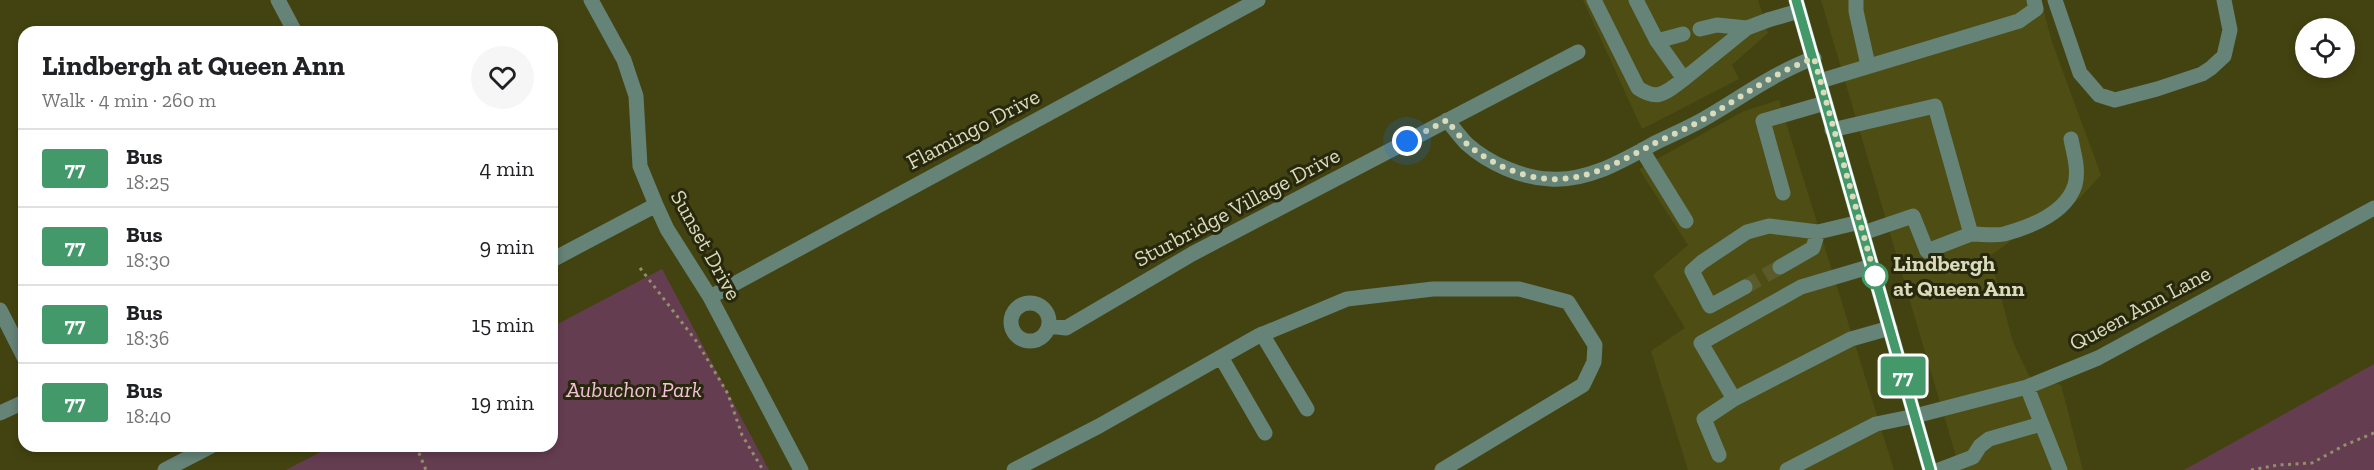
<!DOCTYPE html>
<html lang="en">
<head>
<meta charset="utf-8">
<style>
  :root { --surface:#fff; --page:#f6f6f6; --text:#202124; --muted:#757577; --line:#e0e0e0 }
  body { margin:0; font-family:"Zilla Slab",serif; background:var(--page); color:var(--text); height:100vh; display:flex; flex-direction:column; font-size:22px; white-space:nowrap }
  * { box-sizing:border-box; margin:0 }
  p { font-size:20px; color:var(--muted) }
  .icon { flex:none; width:33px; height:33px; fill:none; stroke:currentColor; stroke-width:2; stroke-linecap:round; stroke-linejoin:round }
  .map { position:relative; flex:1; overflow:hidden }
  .details { position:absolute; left:18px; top:26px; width:540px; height:426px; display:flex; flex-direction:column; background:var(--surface); border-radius:18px; box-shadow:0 3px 9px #0003 }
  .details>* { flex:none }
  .badge { padding:0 12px; border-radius:4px; font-size:21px; line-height:39px }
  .controls { position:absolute; left:2295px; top:18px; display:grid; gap:12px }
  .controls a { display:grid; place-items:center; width:60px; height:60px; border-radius:50%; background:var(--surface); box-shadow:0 3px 9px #0003; font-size:30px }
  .you { position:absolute; width:30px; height:30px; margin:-15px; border:4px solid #fff; border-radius:50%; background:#1a73e8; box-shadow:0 0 0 9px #1a73e833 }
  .map>.badge { position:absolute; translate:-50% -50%; box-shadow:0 0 0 3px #fff }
  .round { display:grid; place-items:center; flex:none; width:63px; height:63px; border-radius:32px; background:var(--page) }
  .headline { display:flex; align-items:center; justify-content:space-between; height:102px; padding:0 24px }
  h1 { font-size:28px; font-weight:700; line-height:45px }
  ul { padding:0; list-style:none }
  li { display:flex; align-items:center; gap:18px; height:78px; padding:0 24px; border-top:2px solid var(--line) }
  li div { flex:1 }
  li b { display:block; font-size:22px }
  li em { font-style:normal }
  li .badge { min-width:66px; font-weight:700; text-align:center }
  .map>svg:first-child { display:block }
  .built { fill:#4e4d14 }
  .green { fill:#653d51 }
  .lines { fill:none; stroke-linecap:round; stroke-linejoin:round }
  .minor-tunnel { stroke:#5a5a2a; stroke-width:15; stroke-dasharray:15 8; stroke-linecap:butt }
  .path { stroke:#919169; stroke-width:3; stroke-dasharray:3 4.5; stroke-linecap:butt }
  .minor { stroke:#658377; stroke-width:15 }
  .major { stroke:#86c5ad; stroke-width:15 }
  .line-casing { stroke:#fff; stroke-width:14 }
  .line { stroke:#44996b; stroke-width:9 }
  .walk { stroke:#dadbbb; stroke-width:6; stroke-dasharray:0 10.8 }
  .stop-dot { fill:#fff; stroke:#44996b; stroke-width:3 }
  .labels { text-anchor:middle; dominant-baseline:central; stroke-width:6; stroke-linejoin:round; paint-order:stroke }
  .street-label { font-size:22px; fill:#dadbbb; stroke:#28280e }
  .stop-label { font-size:22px; font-weight:bold; fill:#dadbbb; stroke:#28280e; text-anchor:start }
  .park-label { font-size:22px; font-style:italic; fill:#f5c0d9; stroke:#28280e }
</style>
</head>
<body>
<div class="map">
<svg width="2374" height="470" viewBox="0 0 2374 470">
  <rect width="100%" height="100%" fill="#434311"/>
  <path class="built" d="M1583 0H1758L1768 33 1732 65 1739 79 1642 129Z
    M1821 0H2041L2052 42 2101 175 2079 199 2012 240 1990 256 2013 342 2029 376 2061 385 2083 470H1960Z
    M1779 100 1894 470H1688L1651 351 1685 328 1653 275 1688 245 1639 169 1744 111Z"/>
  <path class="green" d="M662 269 769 470H286L332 446H552V327Z
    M2374 364V470H2184Z"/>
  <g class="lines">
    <path class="minor-tunnel" d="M1745 287 1780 267"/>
    <path class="path" d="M640 268 697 342 728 394 742 435 763 470
      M416 446 426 470
      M2251 470 2278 465 2312 463 2345 445 2374 433"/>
    <path class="minor" d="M278 0 295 32
      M591 0 624 60 636 96 640 166 656 205 667 229 710 297 801 470
      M1594 0 1638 88C1659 102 1666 92 1684 79
      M1636 0 1657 41 1684 79 1747 28 1768 20 1799 11
      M1856 0V11L1868 65
      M2055 0 2080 73 2099 95 2115 100 2157 89 2202 74 2211 68 2224 56 2230 30 2224 0
      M1700 29 1717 25 1747 28
      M1657 41 1683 34
      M1820 81 2019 21 2036 9 2034 0
      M1447 120C1453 127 1460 137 1467 144 1488 163 1522 178 1550 179 1587 182 1622 161 1653 144 1669 136 1686 129 1702 120 1739 99 1773 73 1814 58
      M1832 130 1935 106 1971 234 1927 251 1913 216 1863 233
      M1642 150 1686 221
      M1783 193 1763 121 1825 103
      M1971 234C1982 234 1994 236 2004 234 2030 227 2066 213 2075 185 2079 169 2074 155 2071 139
      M552 260 656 205
      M1872 266 1801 287 1701 343 1734 399 1851 339 1890 328
      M1780 267 1813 248 1818 232
      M1745 287 1710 306 1692 271 1702 262 1747 232 1769 226 1818 232 1860 222
      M710 297 1258 0
      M1011 322a19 19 0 1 1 38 0a19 19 0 1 1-38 0Z
      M0 310 24 357
      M1049 326 1066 328 1192 254 1578 52
      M1262 334 1307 409
      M1221 357 1265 433
      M2027 387 2060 470
      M0 413 24 402
      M1719 455 1704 419 1734 399
      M165 470 211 446
      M1014 470 1099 426 1258 336 1347 299 1433 289H1519L1568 302 1595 345 1594 362 1583 385 1442 470
      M1787 470 1876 424 1915 416 2027 387 2098 358 2374 208
      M1939 470 1973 457 1980 446 1989 439 2041 424"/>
    <path class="major" d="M1796 0 1930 470"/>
  </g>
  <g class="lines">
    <defs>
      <path id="line" d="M1796 0 1930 470"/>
    </defs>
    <use href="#line" class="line-casing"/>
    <use href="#line" class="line"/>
    <path class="walk" d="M1407 141 1447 120C1453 128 1460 137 1467 144 1489 163 1522 178 1550 179 1587 181 1622 161 1653 144 1669 136 1686 129 1702 120 1739 99 1773 73 1814 58L1875 276"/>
  </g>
  <circle class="stop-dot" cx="1875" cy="276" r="12"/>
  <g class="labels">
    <g class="street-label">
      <text transform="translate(973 129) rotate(-28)">Flamingo Drive</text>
      <text transform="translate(1237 207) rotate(-28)">Sturbridge Village Drive</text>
      <text transform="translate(706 245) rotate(61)">Sunset Drive</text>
      <text transform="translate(2140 308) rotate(-28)">Queen Ann Lane</text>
    </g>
    <g class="stop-label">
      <text x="1893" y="263">Lindbergh<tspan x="1893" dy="25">at Queen Ann</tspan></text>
    </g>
    <g class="park-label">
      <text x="634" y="389">Aubuchon Park</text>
    </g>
  </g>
</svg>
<div class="controls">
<a><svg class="icon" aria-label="locate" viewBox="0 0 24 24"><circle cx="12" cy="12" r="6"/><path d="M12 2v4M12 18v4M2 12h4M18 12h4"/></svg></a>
</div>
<div class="you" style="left:1407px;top:141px"></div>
<b class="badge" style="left:1903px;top:376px;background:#44996b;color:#fff">77</b>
<section class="details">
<div class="headline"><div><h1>Lindbergh at Queen Ann</h1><p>Walk · 4 min · 260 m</p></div><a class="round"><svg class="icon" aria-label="heart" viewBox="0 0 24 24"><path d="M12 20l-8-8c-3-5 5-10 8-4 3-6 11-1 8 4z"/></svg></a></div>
<ul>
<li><span class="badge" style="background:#44996b;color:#fff">77</span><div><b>Bus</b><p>18:25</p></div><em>4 min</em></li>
<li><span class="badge" style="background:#44996b;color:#fff">77</span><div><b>Bus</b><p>18:30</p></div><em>9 min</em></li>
<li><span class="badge" style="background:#44996b;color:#fff">77</span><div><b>Bus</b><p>18:36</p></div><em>15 min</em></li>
<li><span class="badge" style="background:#44996b;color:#fff">77</span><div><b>Bus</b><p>18:40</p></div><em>19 min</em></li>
</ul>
</section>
</div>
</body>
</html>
